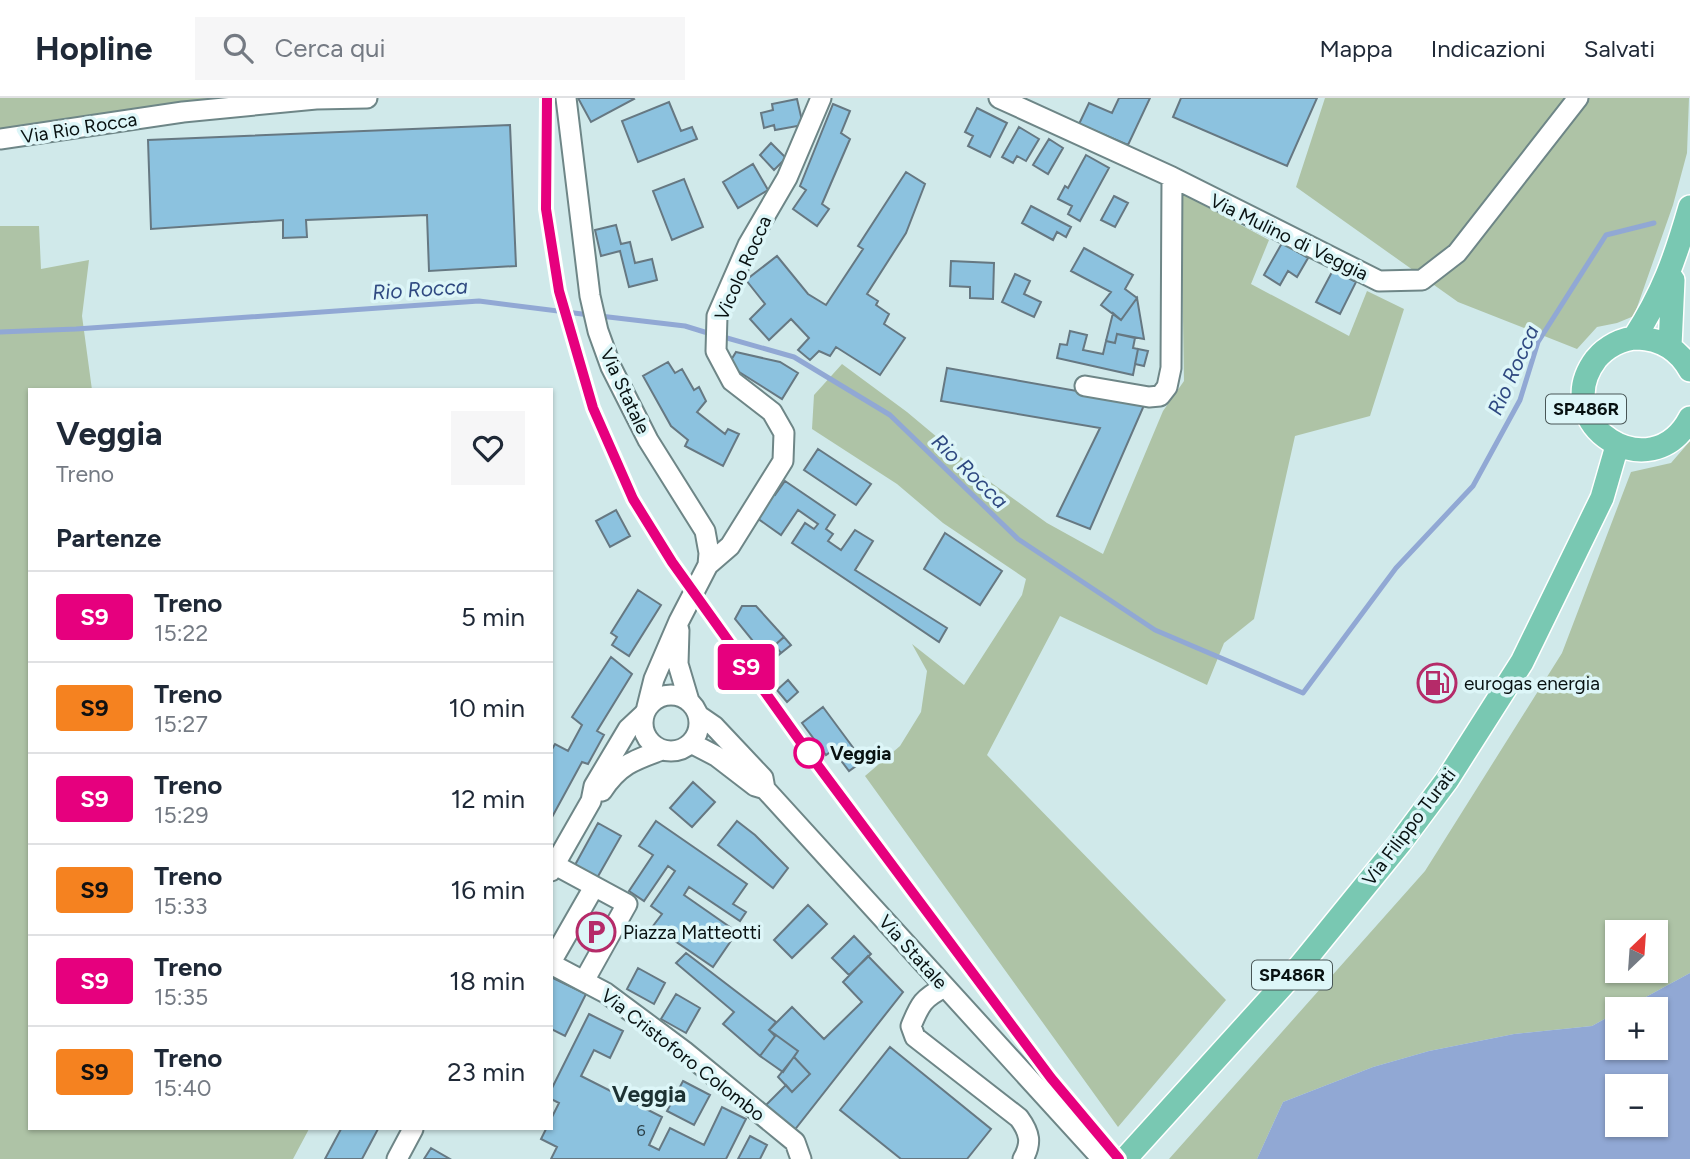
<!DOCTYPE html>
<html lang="it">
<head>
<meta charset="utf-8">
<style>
  :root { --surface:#fff; --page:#f6f6f7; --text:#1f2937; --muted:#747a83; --line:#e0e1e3 }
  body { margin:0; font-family:Figtree,sans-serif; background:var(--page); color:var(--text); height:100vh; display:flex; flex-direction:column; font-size:26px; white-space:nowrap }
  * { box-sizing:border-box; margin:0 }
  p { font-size:23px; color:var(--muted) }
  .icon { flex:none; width:38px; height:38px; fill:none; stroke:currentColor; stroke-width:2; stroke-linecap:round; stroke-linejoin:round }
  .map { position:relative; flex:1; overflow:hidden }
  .drawer { position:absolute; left:28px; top:290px; width:525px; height:742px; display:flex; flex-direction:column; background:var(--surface); border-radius:0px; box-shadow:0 2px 5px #0004 }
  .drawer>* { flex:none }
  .badge { padding:0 14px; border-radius:5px; font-size:24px; line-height:46px }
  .needle { width:46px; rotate:25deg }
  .controls { position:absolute; left:1605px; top:822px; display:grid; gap:14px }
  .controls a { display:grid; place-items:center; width:63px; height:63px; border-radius:0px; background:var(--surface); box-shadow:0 2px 5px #0004; font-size:35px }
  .map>.badge { position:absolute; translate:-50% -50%; box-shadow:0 0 0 4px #fff }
  h2 { padding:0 28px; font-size:26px; line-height:63px }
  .round { display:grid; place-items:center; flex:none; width:74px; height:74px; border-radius:0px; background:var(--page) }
  .overview { display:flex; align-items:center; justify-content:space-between; height:119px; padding:0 28px }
  h1 { font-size:33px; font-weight:700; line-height:52px }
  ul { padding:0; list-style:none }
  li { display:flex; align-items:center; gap:21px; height:91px; padding:0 28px; border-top:2px solid var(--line) }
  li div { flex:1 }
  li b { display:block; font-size:26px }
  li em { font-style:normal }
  li .badge { min-width:77px; font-weight:700; text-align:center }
  header { display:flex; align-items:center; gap:42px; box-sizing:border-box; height:98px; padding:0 35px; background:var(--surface); border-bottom:2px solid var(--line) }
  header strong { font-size:33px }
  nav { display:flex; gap:38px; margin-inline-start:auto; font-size:24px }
  .search { width:490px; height:63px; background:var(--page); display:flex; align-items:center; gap:18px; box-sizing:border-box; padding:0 24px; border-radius:0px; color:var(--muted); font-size:26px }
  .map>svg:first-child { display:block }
  .green { fill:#aec3a6; fill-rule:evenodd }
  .water { fill:#91a8d4; fill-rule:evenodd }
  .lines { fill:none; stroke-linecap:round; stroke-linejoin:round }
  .stream { stroke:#91a8d4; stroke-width:5 }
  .building { fill:#8cc2df; stroke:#667882; stroke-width:2 }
  .minor-casing { stroke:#6e8687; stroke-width:23 }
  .major-casing { stroke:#fff; stroke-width:26 }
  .minor { stroke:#fff; stroke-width:19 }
  .major { stroke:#79c8b2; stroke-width:23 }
  .rail-casing { stroke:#293535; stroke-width:8 }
  .rail { stroke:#ddf6f8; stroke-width:5; stroke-dasharray:16; stroke-linecap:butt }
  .line-casing { stroke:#fff; stroke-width:16 }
  .line { stroke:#e6007e; stroke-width:10 }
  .stop-dot { fill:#fff; stroke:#e6007e; stroke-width:3.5 }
  .labels { text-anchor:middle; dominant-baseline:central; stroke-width:7; stroke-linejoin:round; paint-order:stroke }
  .number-label { font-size:16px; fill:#293d44 }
  .shield { fill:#ddf6f8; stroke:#485656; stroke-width:2 }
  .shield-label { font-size:18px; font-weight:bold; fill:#081111 }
  .street-label { font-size:19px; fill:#081111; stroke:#ddf6f8 }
  .poi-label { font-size:19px; fill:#081111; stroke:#ddf6f8; text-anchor:start }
  .stop-label { font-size:19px; font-weight:bold; fill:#081111; stroke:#ddf6f8; text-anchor:start }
  .water-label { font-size:21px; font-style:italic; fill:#2f4981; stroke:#ddf6f8 }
  .quarter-label { font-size:23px; font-weight:bold; fill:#1c3132; stroke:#ddf6f8 }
</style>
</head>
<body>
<header>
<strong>Hopline</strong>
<div class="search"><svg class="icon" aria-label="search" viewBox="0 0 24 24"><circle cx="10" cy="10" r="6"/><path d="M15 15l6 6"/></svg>Cerca qui</div>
<nav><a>Mappa</a><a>Indicazioni</a><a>Salvati</a></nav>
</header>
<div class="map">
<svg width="1690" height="1061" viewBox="0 0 1690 1061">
  <rect width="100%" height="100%" fill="#d0e9ea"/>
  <path class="green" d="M0 0H239L0 31Z
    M1325 0H1689L1687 55 1673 107 1634 218 1617 225 1597 229 1577 251 1458 204 1296 89Z
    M1181 95 1269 142 1251 186 1349 238 1367 193 1404 211 1370 318 1295 338 1254 521 1224 545 1207 587 1060 518 987 657 1226 902 1118 1029 865 678 900 648 921 614 927 573 912 546 964 587 1022 497 1026 481 943 425 897 386 812 331 814 297 842 266 907 314 993 386 1047 425 1103 456 1163 313 1184 283Z
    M0 128H39L41 171 89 162 82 218 92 292H30V1031H309L293 1061H0Z
    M1690 343V875L1622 912H1617V914L1592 928 1514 936 1429 953 1373 969 1283 1004 1257 1061H1169L1425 773 1562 555 1631 374 1671 365ZM1617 835H1656V873H1617Z"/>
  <path class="water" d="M1690 875V1061H1257L1283 1004 1373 969 1429 953 1514 936 1592 928 1617 914V950H1656V912H1622ZM1617 989H1656V1027H1617Z"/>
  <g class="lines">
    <path class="stream" d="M600 218 685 228 711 236
      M0 234 76 231 479 203 590 217
      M720 238 794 259 890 317 1018 441 1155 532 1303 595 1396 470 1473 388 1520 302 1538 244 1606 137 1654 125"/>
  </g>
  <path class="building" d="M578 0H633L634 1 591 24Z
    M1119 0H1150L1128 47 1079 26 1089 5 1112 15Z
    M1181 0H1317L1287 68 1173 19Z
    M797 1 803 27 775 32 774 27 764 30 761 15 773 12 772 6Z
    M669 4 681 33 692 29 697 41 638 64 622 23Z
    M833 6 850 13 841 35 850 41 822 106 829 111 817 128 793 111 806 92 800 88Z
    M977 10 1007 25 990 59 968 48 973 38 965 34Z
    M510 27 516 168 429 173 427 117 306 122 307 139 283 140V122L151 131 148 42Z
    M1019 29 1039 41 1026 63 1017 58 1013 65 1002 59Z
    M1049 41 1063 50 1048 76 1033 67Z
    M771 45 786 60 774 72 760 57Z
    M1086 57 1109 70 1080 123 1068 116 1072 108 1058 101 1065 88 1068 90Z
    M753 66 768 92 738 110 723 84Z
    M906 74 925 86 906 135 867 196 878 203 876 207 889 216 884 226 905 240 880 277 836 249 830 258 819 253 810 262 798 252 809 240 791 221 769 242 750 221 765 206 746 182 777 158 808 196 826 207 863 151 858 148Z
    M684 81 703 129 672 142 653 93Z
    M1114 98 1128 105 1115 129 1101 122Z
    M1031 108 1071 129 1066 139 1057 134 1053 142 1022 125Z
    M616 127 621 146 630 144 635 165 652 161 657 182 629 189 620 153 601 158 595 132Z
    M1282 145 1308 160 1297 179 1288 173 1280 187 1264 177Z
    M1084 150 1133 177 1125 191 1137 200 1121 222 1101 207 1111 194 1071 173Z
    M951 163 994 165 993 201 970 200V189L950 188Z
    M1333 172 1356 184 1340 216 1316 204Z
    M1015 176 1030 183 1024 196 1041 204 1034 219 1002 204Z
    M1137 200 1144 241 1117 236 1115 245 1106 243 1113 215 1121 222Z
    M1070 233 1087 237 1083 252 1103 256 1106 243 1115 245 1117 236 1135 240 1133 250 1138 251 1133 277 1057 260 1060 246 1067 247Z
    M1138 251 1148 253 1144 268 1135 266Z
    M736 254 780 264 798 275 782 301 728 267Z
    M668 264 675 275 682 271 694 292 699 289 706 303 697 314 725 336 728 331 739 336 723 368 685 348 688 342 671 328 643 278Z
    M947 270 1145 305 1090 431 1057 418 1100 330 941 303Z
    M818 351 871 386 856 407 804 372Z
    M785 383 835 417 826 431 833 436 828 443 841 452 855 432 873 443 855 472 947 530 939 544 792 445 805 425 814 431 818 426 798 412 781 437 754 418 770 394 775 397Z
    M616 412 630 438 610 449 596 423Z
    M945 435 1002 473 980 507 924 471Z
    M638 492 661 507 629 558 612 547 617 539 611 535Z
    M742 508H756L784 539 775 547 781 555 770 564 735 521Z
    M784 539 791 547 781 555 775 547Z
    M611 559 632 576 597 633 604 637 588 666 582 664 551 721V653L555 646 568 653 582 627 572 619Z
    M788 582 798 594 787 604 777 592Z
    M823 609 863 663 849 673 833 652 826 657 802 625Z
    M693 684 715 704 692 729 670 710Z
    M656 723 747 786 733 806 746 814 740 823 689 789 684 797 737 834 713 869 653 828 662 816 651 808 675 773 668 768 644 803 629 793 653 757 639 748Z
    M737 723 755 737 788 770 773 790 718 747Z
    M598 725 621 738 597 780 575 767Z
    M808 807 827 826 792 860 774 842Z
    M854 838 871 856 849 877 832 860Z
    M686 855 776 924 769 932 775 938 760 958 723 926 734 914 676 865Z
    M868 858 903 894 793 1034 766 1007 786 987 792 994 810 976 794 959 798 953 769 932 792 909 824 941 862 904 843 884Z
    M638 870 665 885 654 906 627 891Z
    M551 879 586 896 565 938 551 931Z
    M676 896 700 910 686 935 661 921Z
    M589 916 623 933 610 960 594 952 581 978 662 1019 649 1047 659 1052 670 1030 704 1047 722 1009 746 1021 726 1061H551L557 1049 541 1041 546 1031H551V1021L559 1005 551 1001V992Z
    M776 937 798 953 783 974 760 958Z
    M890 949 991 1031 967 1061H901L840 1012Z
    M794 959 810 976 792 994 778 979Z
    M683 983 710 997 694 1027 667 1013Z
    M341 1031H378L362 1061H325Z
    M750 1038 767 1047 760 1061H738Z
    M431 1050 450 1061H424Z"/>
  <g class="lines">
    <defs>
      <path id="minor" d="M566 0 590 198 598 233 611 269 648 342 705 433 709 455 708 467 679 523 654 581 647 609
        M999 0 1172 79 1171 270 1167 289 1160 298 1149 299 1085 288
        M0 41 183 14 316 1 367 0
        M1172 79 1379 183 1422 182 1457 155 1578 0
        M708 467 730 448 783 363 784 335 772 314 732 283 716 253 717 218 748 147 787 80 821 0
        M679 532 678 566 689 603
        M643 625a28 28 0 1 1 56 0a28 28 0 1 1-56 0Z
        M698 617 714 628 763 680 765 691
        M691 645 716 658 755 688 765 691 1102 1061
        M602 693C619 667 634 662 662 652
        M555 767 627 806 584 883
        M551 773 591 703 594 688 628 631 643 617
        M551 864 594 789
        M551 866 606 895 684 953 795 1044 801 1061
        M945 889C923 900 920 906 911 928L915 939 1019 1020C1030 1035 1032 1045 1023 1061
        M397 1061 413 1031"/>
      <path id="major" d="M1634 240C1663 195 1675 161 1690 109
        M1670 248 1673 182
        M1690 272C1679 252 1661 241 1638 240 1622 240 1606 249 1596 261 1547 326 1652 393 1690 320
        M1125 1061 1300 868 1400 745 1447 682 1522 564 1602 400 1617 348"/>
    </defs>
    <use href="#minor" class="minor-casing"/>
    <use href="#major" class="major-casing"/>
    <use href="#minor" class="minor"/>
    <use href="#major" class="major"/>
    <defs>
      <path id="rail" d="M547 0 546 111 559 193 593 310 633 401 672 464 810 657 1051 980 1119 1061"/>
    </defs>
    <use href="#rail" class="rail-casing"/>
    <use href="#rail" class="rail"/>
  </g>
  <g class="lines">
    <defs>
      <path id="line" d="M547 0 546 111 559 193 593 310 633 401 672 464 810 657 1051 980 1119 1061"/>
    </defs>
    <use href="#line" class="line-casing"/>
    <use href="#line" class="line"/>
  </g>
  <defs>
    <symbol id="fuel-ring" viewBox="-11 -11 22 22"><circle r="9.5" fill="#ddf6f8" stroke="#b52b69" stroke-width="1.5"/><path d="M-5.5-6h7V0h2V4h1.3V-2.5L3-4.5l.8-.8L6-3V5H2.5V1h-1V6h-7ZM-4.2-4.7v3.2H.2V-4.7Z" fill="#b52b69"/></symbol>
    <symbol id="parking-ring" viewBox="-11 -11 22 22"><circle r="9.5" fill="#ddf6f8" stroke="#b52b69" stroke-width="1.5"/><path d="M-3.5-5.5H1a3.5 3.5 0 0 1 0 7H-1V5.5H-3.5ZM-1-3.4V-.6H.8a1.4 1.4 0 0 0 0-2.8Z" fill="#b52b69"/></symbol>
  </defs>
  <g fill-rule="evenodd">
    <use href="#fuel-ring" x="1415" y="563" width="44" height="44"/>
    <use href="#parking-ring" x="574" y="812" width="44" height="44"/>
  </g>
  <circle class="stop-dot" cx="809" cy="655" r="14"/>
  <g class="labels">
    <g class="number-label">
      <text x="641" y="1032">6</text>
    </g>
    <g class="shield">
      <rect x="1546" y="296.5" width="80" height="29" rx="5"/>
      <rect x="1252" y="862.5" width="80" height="29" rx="5"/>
    </g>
    <g class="shield-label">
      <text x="1586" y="311">SP486R</text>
      <text x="1292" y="877">SP486R</text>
    </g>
    <g class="street-label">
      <text transform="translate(79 30) rotate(-9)">Via Rio Rocca</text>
      <text transform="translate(1289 139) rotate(26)">Via Mulino di Veggia</text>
      <text transform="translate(743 170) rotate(-66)">Vicolo Rocca</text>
      <text transform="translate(625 293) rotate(65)">Via Statale</text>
      <text transform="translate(1409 729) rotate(-53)">Via Filippo Turati</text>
      <text transform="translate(913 854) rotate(48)">Via Statale</text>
      <text transform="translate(683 957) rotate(38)">Via Cristoforo Colombo</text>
    </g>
    <g class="poi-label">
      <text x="1464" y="585">eurogas energia</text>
      <text x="623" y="834">Piazza Matteotti</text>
    </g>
    <g class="stop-label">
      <text x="830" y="655">Veggia</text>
    </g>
    <g class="water-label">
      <text transform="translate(420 191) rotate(-4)">Rio Rocca</text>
      <text transform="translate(1513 272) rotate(-66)">Rio Rocca</text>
      <text transform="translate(970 373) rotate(44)">Rio Rocca</text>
    </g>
    <g class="quarter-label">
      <text x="649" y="996">Veggia</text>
    </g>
  </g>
</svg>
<div class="controls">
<a><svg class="needle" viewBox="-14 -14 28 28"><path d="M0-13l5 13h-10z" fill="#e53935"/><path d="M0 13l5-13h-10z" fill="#747a83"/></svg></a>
<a>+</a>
<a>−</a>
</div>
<b class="badge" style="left:746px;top:569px;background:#e6007e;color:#fff">S9</b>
<section class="drawer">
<div class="overview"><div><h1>Veggia</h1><p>Treno</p></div><a class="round"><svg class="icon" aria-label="heart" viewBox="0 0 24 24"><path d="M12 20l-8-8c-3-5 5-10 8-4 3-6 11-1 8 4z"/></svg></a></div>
<h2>Partenze</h2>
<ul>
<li><span class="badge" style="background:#e6007e;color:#fff">S9</span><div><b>Treno</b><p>15:22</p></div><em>5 min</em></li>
<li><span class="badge" style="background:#f58220;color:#111">S9</span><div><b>Treno</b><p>15:27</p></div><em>10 min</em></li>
<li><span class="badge" style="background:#e6007e;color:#fff">S9</span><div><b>Treno</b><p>15:29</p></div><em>12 min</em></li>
<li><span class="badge" style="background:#f58220;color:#111">S9</span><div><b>Treno</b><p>15:33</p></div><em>16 min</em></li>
<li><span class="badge" style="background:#e6007e;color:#fff">S9</span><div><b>Treno</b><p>15:35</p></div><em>18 min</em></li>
<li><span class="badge" style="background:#f58220;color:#111">S9</span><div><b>Treno</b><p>15:40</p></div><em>23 min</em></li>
</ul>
</section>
</div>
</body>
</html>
